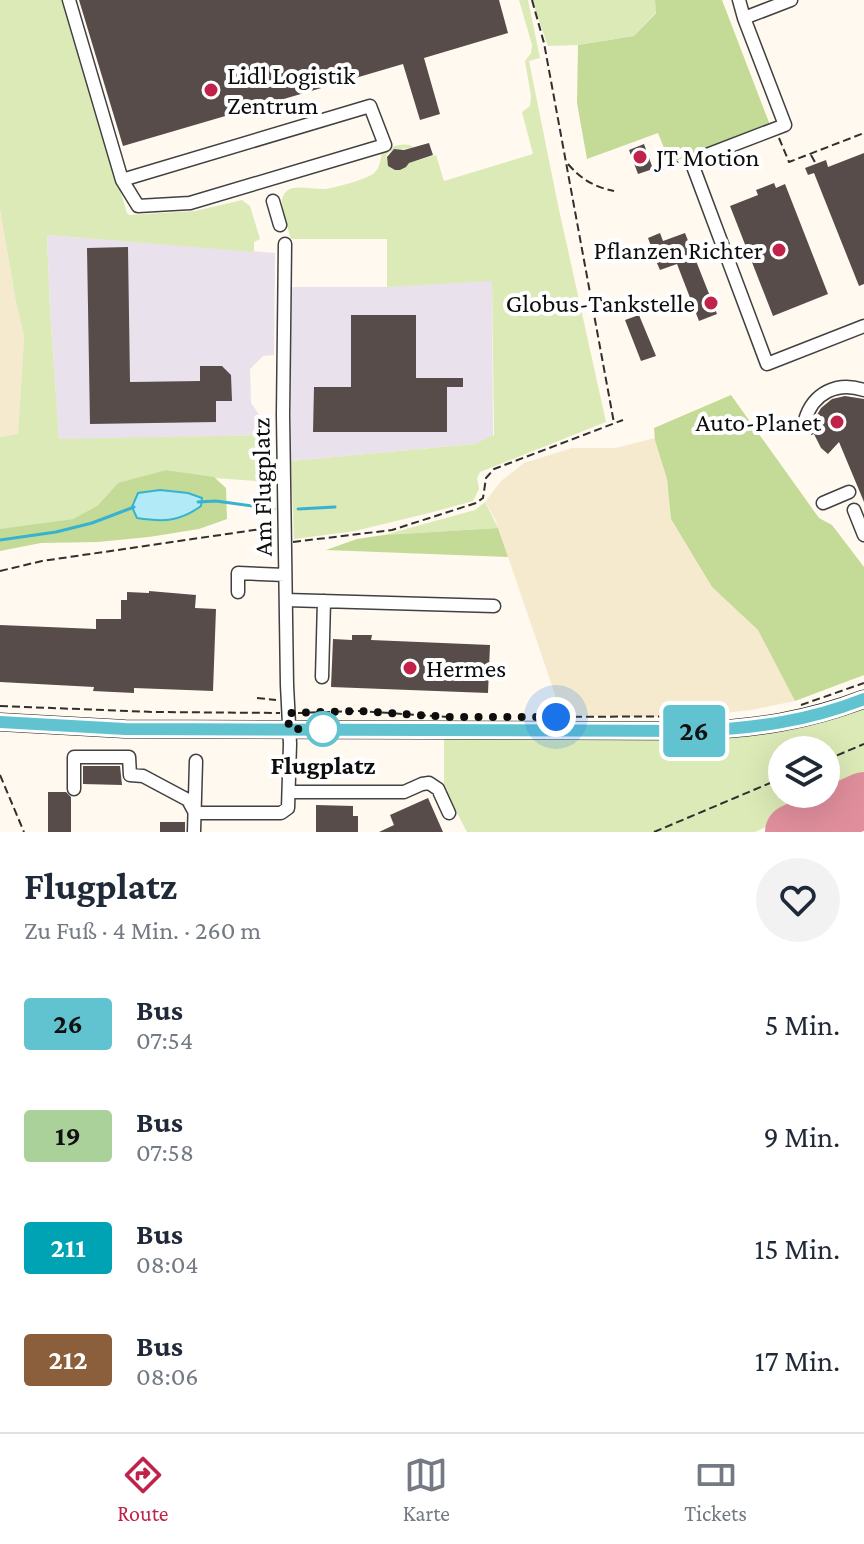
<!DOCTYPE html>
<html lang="de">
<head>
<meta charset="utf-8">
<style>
  :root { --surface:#fff; --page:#f2f2f3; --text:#1f2937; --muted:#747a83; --line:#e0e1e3; --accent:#c1224a }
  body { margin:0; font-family:"Crimson Pro",serif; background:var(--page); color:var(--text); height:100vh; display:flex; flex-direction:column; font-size:30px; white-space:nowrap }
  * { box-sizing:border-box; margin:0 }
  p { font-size:26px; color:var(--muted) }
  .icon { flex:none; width:44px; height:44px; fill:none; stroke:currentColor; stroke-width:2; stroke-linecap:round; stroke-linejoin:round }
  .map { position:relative; height:832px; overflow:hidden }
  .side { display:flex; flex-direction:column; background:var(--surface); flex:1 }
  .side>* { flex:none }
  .badge { padding:0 16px; border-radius:6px; font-size:28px; line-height:52px }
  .tools { position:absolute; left:768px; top:736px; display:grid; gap:16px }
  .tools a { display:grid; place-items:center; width:72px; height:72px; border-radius:50%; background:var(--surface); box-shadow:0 8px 32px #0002; font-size:40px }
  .you { position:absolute; width:40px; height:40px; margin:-20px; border:6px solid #fff; border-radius:50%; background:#1a73e8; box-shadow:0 0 0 12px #1a73e833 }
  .map>.badge { position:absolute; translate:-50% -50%; box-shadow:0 0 0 4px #fff }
  .round { display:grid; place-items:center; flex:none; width:84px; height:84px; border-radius:42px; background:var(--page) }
  .overview { display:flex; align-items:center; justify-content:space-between; height:136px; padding:0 24px }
  h1 { font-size:38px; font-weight:700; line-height:60px }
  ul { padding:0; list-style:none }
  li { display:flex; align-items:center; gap:24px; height:112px; padding:0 24px }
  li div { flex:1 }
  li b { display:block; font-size:30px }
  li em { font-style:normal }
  li .badge { min-width:88px; font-weight:700; text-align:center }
  .dock { display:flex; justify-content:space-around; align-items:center; height:112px; border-top:2px solid var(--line); background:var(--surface); font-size:22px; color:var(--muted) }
  .dock a { display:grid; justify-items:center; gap:4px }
  .dock .on { color:var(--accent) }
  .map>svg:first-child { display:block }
  .industrial { fill:#e9e2ed }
  .farmland { fill:#f6eace }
  .green { fill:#dceab7; fill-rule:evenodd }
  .forest { fill:#c3db96 }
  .water { fill:#b2ebf7; stroke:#37b2d0; stroke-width:2 }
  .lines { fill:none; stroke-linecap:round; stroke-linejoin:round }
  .stream { stroke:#37b2d0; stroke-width:3 }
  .runway { stroke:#e08e9c; stroke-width:56 }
  .building { fill:#574c4a }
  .minor-casing { stroke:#414141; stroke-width:15 }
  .major-casing { stroke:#1f1f1f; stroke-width:19 }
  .path { stroke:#303030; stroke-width:2; stroke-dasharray:8 4; stroke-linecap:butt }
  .minor { stroke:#fff; stroke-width:12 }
  .major { stroke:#fbb762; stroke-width:16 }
  .line-casing { stroke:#fff; stroke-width:18 }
  .line { stroke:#62c3d0; stroke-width:12 }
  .walk { stroke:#0e0e0e; stroke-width:8; stroke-dasharray:0 14.4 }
  .poi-dot { fill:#c1224a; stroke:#fff; stroke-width:3 }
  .stop-dot { fill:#fff; stroke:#62c3d0; stroke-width:4 }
  .labels { text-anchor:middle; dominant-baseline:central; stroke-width:8; stroke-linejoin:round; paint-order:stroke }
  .poi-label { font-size:26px; fill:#0e0e0e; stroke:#fff; text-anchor:start }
  .street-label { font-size:26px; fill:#0e0e0e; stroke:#fff }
  .stop-label { font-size:26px; font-weight:bold; fill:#0e0e0e; stroke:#fff }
</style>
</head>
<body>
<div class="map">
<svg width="864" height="832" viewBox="0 0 864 832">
  <rect width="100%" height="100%" fill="#fff9ef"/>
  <path class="industrial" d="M47 235 275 253 274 355 263 356 250 369 251 403 269 429V435L59 440 50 309Z
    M492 280 493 436 474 444 291 461V287H387Z"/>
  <path class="farmland" d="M0 210 16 302 24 337 18 435 0 437Z
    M655 438 667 479 671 519 712 587 759 631 795 701 751 710 706 715 653 717 562 715 495 519 485 502 501 481 524 463 572 448H616Z"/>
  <path class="green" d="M0 0H63L127 213 129 215 195 211 242 200 250 206 260 239 254 242V252L47 235 50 309 59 439 269 435V482L215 478 166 470 117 484 96 507 73 519 0 530V437L18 434 24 337 16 302 0 210Z
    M519 0H528L540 58 529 61 558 205 606 422 480 472 477 478 479 489 473 501 433 512 355 531 294 539 291 461 474 444 494 435 492 281 387 287V239H291C288 228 282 213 282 201 284 180 311 190 325 189 334 188 368 179 374 173 381 168 380 157 383 150 392 147 405 141 414 147 402 151 376 146 391 168L400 170 409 163 436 155 444 181 533 154 522 112 530 106 531 96 525 61 531 53 532 45Z
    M532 0H655L656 12 634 36 578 45 548 46Z
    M485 502 498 528 384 535 475 510Z
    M864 706V783L755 832H467L444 788V738L725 736 790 730 851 712ZM782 750H826V794H782Z"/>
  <path class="forest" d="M655 0H722L770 125 670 163 658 133 587 159 577 103 578 45 634 36 656 13Z
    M731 395 819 518 832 525 864 567V675L795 701 758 630 712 587 671 519 667 479 655 440 654 428Z
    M166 470 214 477 226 488 227 519 199 529 149 537 98 542 41 543 0 551V529L73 519 97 506 118 483Z
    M498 528 508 557 326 550 357 539 384 535Z"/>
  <path class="water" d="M160 490 188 493 202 498 201 506C179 522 163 522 137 518L132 507 138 493Z"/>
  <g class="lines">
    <path class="stream" d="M198 502 216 501 274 509
      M298 509 335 507
      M0 540 56 532 92 523 134 507"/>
    <path class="runway" d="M793 832 864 800"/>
  </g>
  <path class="building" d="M79 0H499L508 33 424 58 440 114 420 120 403 64 123 146Z
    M429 143 433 155 409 163 406 167 400 170H395L388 166 387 157 394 149 404 150Z
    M644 144 653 169 638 174 629 150Z
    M864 153V284L859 286 814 173 808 175 805 168 826 160 828 167Z
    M774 183 776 188 785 184 828 294 773 316 730 206 758 195 756 190Z
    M660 233 663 241 685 233 717 314 699 321 677 264 660 270 656 261 653 262 648 247 651 246 648 238Z
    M128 247 130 382 200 381V366H222L231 375 232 401H216V422L90 424 87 248Z
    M351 315H416V378H463V387H447V432H313L314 387H351Z
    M639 315 656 356 641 361 625 320Z
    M845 396 864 399V502L839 442 828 454 821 448 814 434 811 435 810 427 821 408 832 399Z
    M149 591 196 595 195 608 216 609 213 691 134 688V693L93 691 94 687 0 682V625L96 629V619H121V600H127V592L149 593Z
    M352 635H372L371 640 490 645 488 693 331 687 333 639 352 640Z
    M83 766H120L122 785 83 784Z
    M48 792H66L71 797V832H48Z
    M428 798 443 832H379L394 825 390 815Z
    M316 805 353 806V816H358V832H316Z
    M160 822H185V832H160Z"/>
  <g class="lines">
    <defs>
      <path id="minor" d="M69 0 122 180
        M739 0 744 18 785 125 691 161 767 364 864 326
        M744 18 791 0
        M370 106 385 145 190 203 138 206 122 180Z
        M273 201 280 225
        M805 420C813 393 837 381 864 390
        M823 503 849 492
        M854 510 864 535
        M238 592V573L285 575
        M286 600 494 606
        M322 677 324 601
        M74 789V757H129L130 775 143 776 188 800 195 813H281L288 808 290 744 287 685 283 415 285 244
        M289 792H404L422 784 429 783 438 789 449 813
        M194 832 196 761"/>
      <path id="major" d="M0 722 125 729 696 731C757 728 806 721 864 699"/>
    </defs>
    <use href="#minor" class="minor-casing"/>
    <use href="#major" class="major-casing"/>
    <path class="path" d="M532 0 544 43 614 423
      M779 138 789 162 864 133
      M811 155 816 164
      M568 164C581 179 594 187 614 191
      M660 170 680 161
      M293 542 392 530 476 503 483 498 486 478 494 469 623 420
      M0 571 42 561 275 527
      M257 698 276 700
      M801 705 864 683
      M0 706 154 712 280 713
      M298 713 359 711 448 717
      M550 717 724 716
      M826 760 864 744
      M0 775 24 832
      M654 832 782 778"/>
    <use href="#minor" class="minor"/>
    <use href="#major" class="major"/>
  </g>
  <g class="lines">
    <defs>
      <path id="line" d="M0 722 125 729 696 731C756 728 808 721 864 699"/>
    </defs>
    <use href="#line" class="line-casing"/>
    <use href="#line" class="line"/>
    <path class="walk" d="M323 729H325H289L288 713 359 711 449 717H556"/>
  </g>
  <g class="poi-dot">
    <circle cx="211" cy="90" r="8"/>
    <circle cx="640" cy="157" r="8"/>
    <circle cx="779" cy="250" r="8"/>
    <circle cx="711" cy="303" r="8"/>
    <circle cx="837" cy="422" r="8"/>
    <circle cx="410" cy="668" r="8"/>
  </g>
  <circle class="stop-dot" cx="323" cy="729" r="16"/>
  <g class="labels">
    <g class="poi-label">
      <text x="227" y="75">Lidl Logistik<tspan x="227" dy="30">Zentrum</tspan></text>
      <text x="656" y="157">JT Motion</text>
      <text x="763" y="250" text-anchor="end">Pflanzen Richter</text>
      <text x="695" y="303" text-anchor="end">Globus-Tankstelle</text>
      <text x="821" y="422" text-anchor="end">Auto-Planet</text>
      <text x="426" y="668">Hermes</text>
    </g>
    <g class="street-label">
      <text transform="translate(262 487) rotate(-91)">Am Flugplatz</text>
    </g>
    <g class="stop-label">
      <text x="323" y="765">Flugplatz</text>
    </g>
  </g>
</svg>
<div class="tools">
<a><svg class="icon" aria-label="layers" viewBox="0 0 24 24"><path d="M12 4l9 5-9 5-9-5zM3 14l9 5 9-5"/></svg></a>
</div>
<div class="you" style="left:556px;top:717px"></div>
<b class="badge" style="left:694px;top:731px;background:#62c3d0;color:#111">26</b>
</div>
<section class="side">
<div class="overview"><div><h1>Flugplatz</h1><p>Zu Fuß · 4 Min. · 260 m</p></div><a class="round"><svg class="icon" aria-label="heart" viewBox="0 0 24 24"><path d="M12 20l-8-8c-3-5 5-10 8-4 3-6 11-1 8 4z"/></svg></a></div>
<ul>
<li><span class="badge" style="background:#62c3d0;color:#111">26</span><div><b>Bus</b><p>07:54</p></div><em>5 Min.</em></li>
<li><span class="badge" style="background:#aad19a;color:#111">19</span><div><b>Bus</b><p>07:58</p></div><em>9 Min.</em></li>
<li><span class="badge" style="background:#00a3b4;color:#fff">211</span><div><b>Bus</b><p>08:04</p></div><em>15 Min.</em></li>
<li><span class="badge" style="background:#8b5e3c;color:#fff">212</span><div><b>Bus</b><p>08:06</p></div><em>17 Min.</em></li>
</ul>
</section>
<nav class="dock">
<a class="on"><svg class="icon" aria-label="directions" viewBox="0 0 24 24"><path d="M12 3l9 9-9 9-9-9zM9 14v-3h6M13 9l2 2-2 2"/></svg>Route</a>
<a><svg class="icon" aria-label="map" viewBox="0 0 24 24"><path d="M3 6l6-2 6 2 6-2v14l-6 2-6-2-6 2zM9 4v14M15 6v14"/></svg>Karte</a>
<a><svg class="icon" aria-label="tickets" viewBox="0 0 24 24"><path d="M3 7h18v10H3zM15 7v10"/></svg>Tickets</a>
</nav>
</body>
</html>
